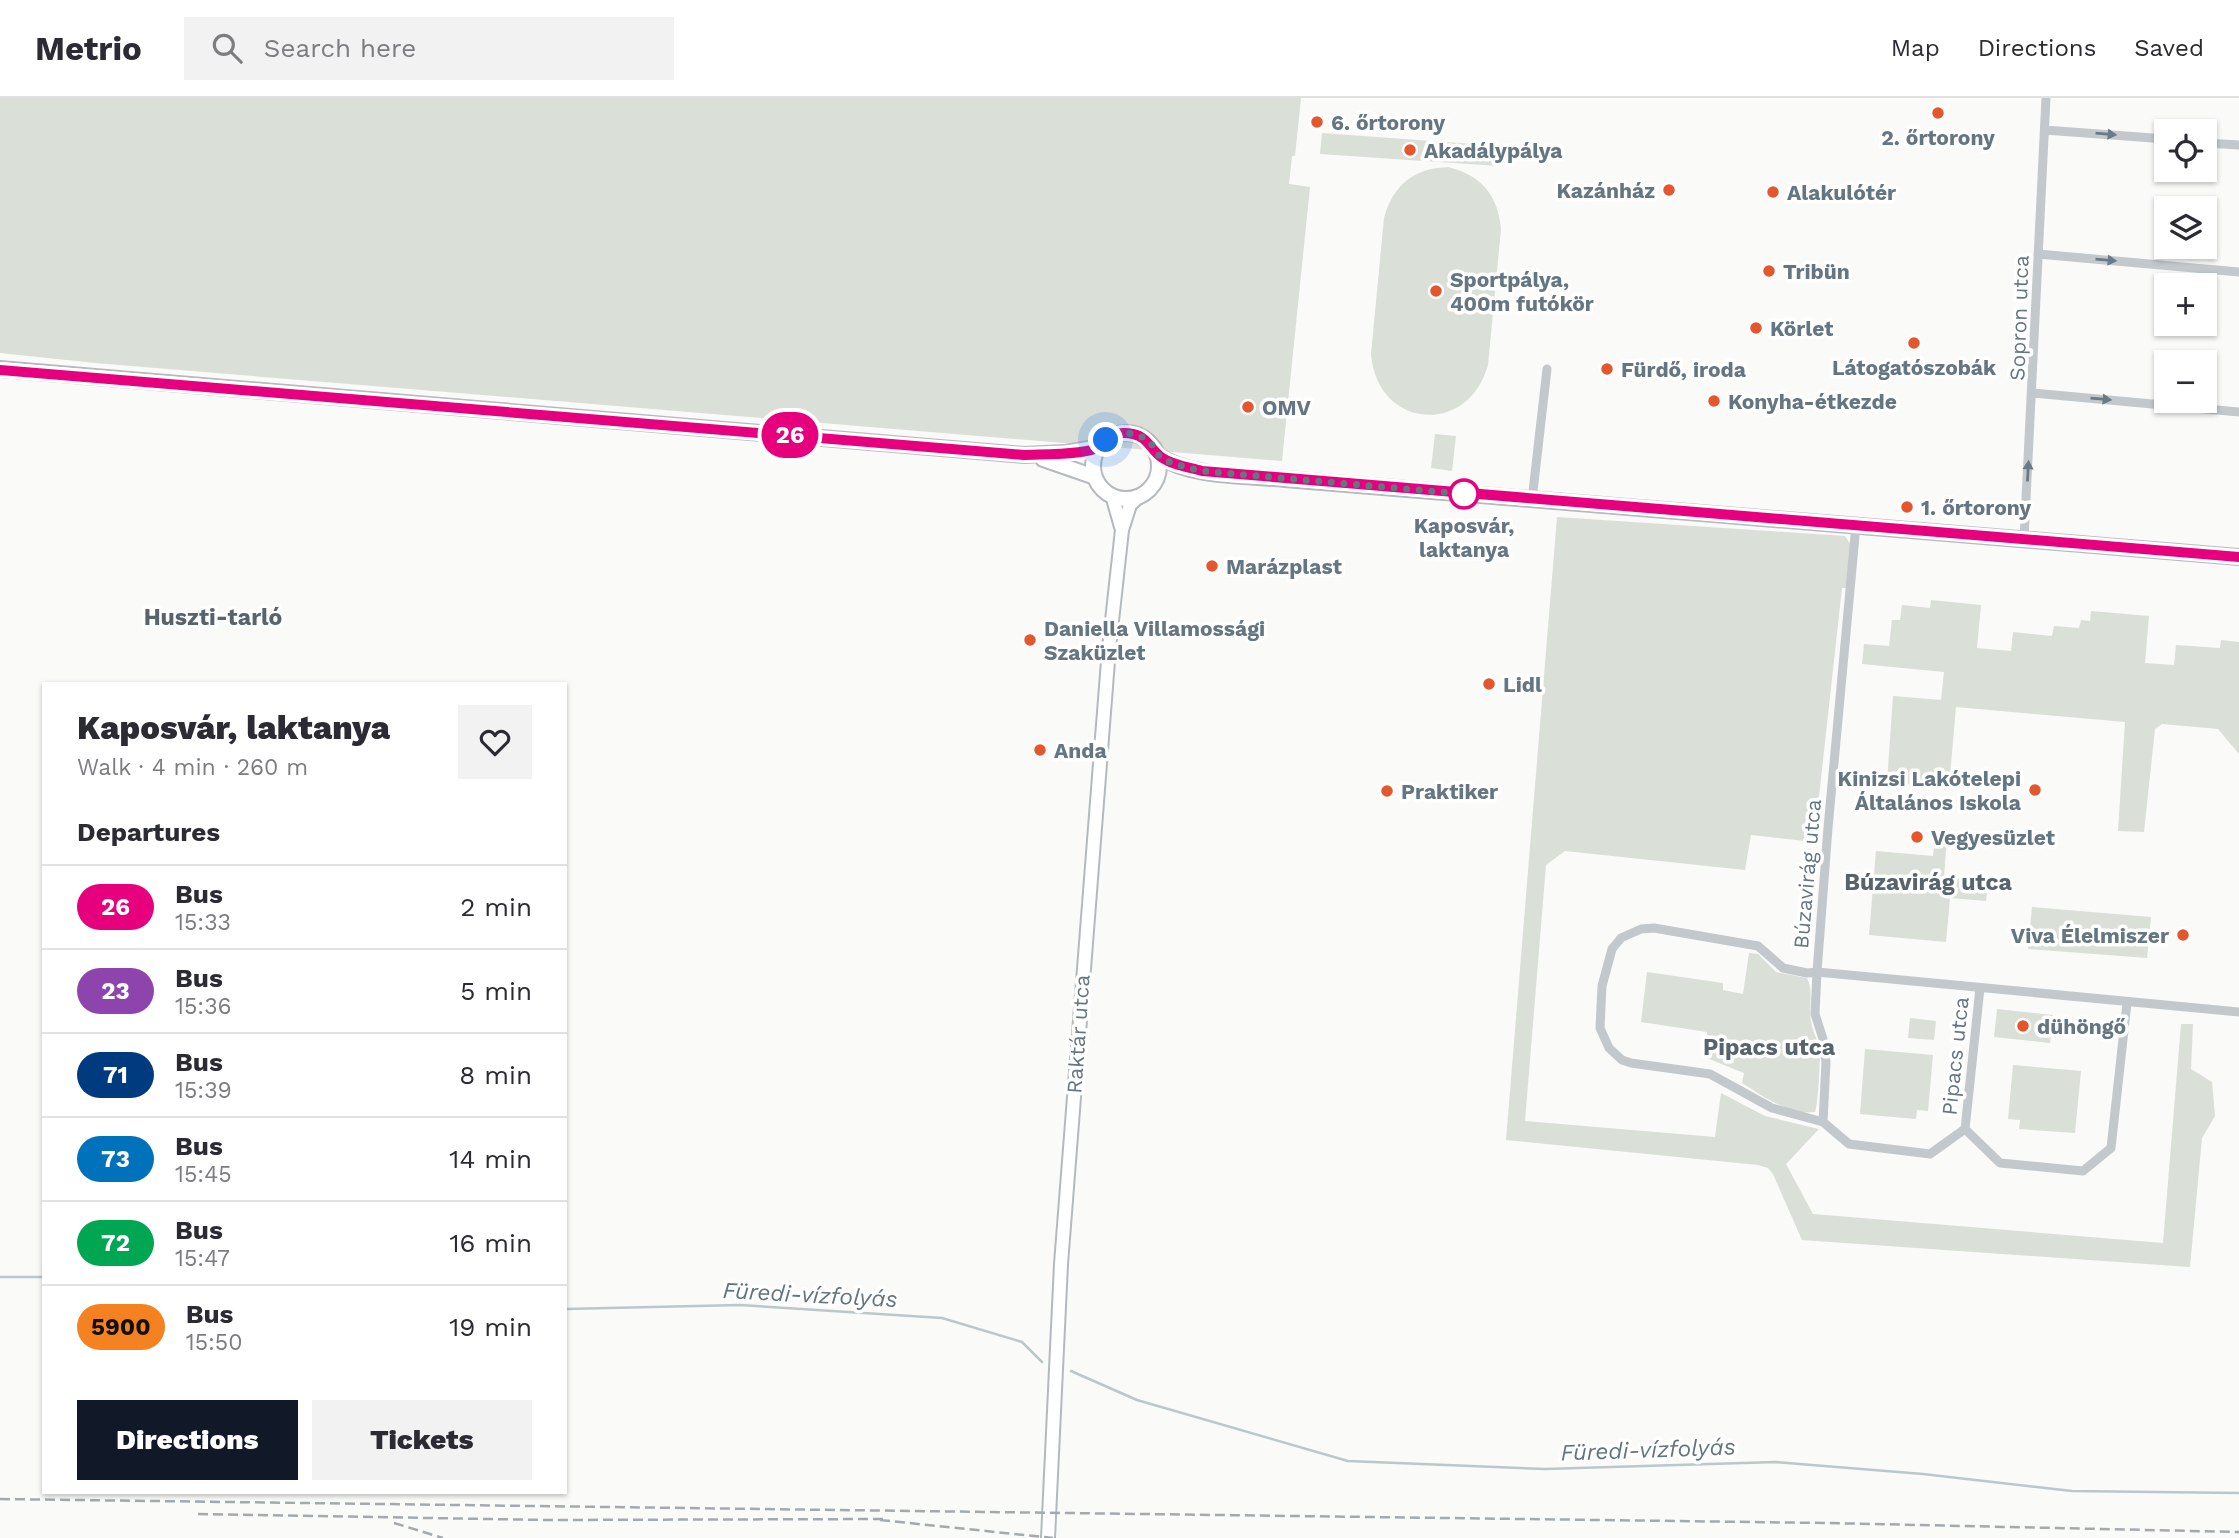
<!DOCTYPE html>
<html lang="en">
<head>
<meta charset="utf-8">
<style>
  :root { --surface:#fff; --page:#f2f2f3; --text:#2b2b33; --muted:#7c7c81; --line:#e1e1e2; --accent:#111827 }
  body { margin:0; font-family:"Work Sans",sans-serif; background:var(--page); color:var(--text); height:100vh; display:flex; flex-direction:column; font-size:26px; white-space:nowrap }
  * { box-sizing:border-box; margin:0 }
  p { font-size:23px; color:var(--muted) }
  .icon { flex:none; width:38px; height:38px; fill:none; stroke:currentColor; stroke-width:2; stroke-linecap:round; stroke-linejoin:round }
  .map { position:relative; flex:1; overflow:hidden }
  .panel { position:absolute; left:42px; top:584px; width:525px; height:812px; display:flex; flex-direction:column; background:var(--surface); border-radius:0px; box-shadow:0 2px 5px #0004 }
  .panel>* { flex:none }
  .badge { padding:0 14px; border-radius:23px; font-size:24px; line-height:46px }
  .tools { position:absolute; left:2154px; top:21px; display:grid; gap:14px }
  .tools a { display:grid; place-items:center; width:63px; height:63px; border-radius:0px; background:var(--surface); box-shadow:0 2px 5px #0004; font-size:35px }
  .you { position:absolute; width:35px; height:35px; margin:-18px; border:5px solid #fff; border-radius:50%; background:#1a73e8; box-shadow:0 0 0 10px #1a73e833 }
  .map>.badge { position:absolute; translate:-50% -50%; box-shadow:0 0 0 4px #fff }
  h2 { padding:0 35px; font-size:26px; line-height:63px }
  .round { display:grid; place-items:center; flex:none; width:74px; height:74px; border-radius:0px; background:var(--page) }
  .head { display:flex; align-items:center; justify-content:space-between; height:119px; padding:0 35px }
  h1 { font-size:33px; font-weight:800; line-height:52px }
  .primary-button { display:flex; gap:14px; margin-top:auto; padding:14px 35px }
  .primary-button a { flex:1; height:80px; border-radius:0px; background:var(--accent); color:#fff; font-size:28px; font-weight:800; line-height:80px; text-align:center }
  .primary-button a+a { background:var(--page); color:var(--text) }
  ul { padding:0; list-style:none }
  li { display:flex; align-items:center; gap:21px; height:84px; padding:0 35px; border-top:2px solid var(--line) }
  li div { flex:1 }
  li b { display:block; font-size:26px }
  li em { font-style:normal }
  li .badge { min-width:77px; font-weight:700; text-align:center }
  header { display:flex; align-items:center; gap:42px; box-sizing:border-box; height:98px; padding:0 35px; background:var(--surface); border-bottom:2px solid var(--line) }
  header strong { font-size:33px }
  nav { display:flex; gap:38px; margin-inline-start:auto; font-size:24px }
  .search { width:490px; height:63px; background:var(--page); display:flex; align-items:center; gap:18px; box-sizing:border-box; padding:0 24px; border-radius:0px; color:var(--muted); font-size:26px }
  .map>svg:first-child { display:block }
  .green { fill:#dadfd7 }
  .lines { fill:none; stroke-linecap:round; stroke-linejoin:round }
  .stream { stroke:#bbc7cb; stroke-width:2.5 }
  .secondary-casing { stroke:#b3babf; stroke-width:16 }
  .primary-casing { stroke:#b5babe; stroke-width:18 }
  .street { stroke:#c3c8cc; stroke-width:9 }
  .secondary { stroke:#fff; stroke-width:12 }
  .primary { stroke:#fff; stroke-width:14 }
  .rail { stroke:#a2aab0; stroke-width:2.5; stroke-dasharray:10 5; stroke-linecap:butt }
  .oneway { fill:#6a7a87 }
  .line-casing { stroke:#fff; stroke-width:16 }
  .line { stroke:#e6007e; stroke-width:10 }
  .walk { stroke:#657683; stroke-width:7; stroke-dasharray:0 12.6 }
  .poi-dot { fill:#e4572e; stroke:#fff; stroke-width:2.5 }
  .stop-dot { fill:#fff; stroke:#e6007e; stroke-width:3.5 }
  .labels { text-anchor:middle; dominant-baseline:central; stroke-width:7; stroke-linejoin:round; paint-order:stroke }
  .poi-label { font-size:21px; font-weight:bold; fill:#657683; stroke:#fff; text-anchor:start }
  .street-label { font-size:21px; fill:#657683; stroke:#fff }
  .stop-label { font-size:21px; font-weight:bold; fill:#657683; stroke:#fff }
  .neighbourhood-label { font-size:23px; font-weight:bold; fill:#57646e; stroke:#fff }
  .water-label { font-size:23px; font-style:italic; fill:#60757c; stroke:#fff }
</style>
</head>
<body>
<header>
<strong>Metrio</strong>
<div class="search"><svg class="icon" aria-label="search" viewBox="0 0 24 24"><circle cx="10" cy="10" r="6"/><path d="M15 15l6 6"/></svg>Search here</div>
<nav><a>Map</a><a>Directions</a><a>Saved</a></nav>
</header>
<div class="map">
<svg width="2239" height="1440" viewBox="0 0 2239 1440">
  <rect width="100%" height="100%" fill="#fafaf8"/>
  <path class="green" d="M0 0H1301L1295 58H1292L1289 86 1310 89 1282 363 95 265 0 255Z
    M1322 35 1500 48 1498 68 1320 56Z
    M1448 69C1481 77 1498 97 1501 131L1488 267C1468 339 1377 331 1371 256L1384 120C1393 87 1414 70 1448 69Z
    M1435 336 1456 338 1452 373 1431 370Z
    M1557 419 1845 438 1851 447 1847 490H1842L1814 744 1751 737 1745 772 1565 753 1546 767 1525 1023 1715 1039 1721 995 1765 1018 1819 1031 1786 1066 1813 1116 2163 1145 2181 926H2193L2191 971 2212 984 2215 1018 2202 1040 2190 1169 1802 1142 1773 1076 1768 1070 1758 1067 1506 1042Z
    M1931 502 1981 507 1977 550 2011 553 2013 534 2052 538 2054 528 2079 530 2081 522 2090 523 2091 513 2149 518 2145 565 2174 567 2176 547 2220 550 2221 542 2239 544V656L2218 631 2162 626 2155 631 2144 734 2118 733 2125 624 1956 609 1949 689 1887 685 1893 598 1941 602 1944 574 1862 566 1864 546 1889 548 1892 522H1900L1902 507 1930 510Z
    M1935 738 1947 739 1944 779 1988 783 1986 803 1950 800 1946 844 1869 837 1876 753 1933 758Z
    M2032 809 2151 819 2147 860 2028 851Z
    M1749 855 1758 856 1776 874 1807 880C1814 893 1808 909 1811 923 1812 932 1817 940 1819 949 1821 958 1818 1008 1815 1014 1790 1018 1761 997 1742 985L1744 975 1704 959 1707 934 1641 924 1647 874 1723 885V892L1743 896Z
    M1997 911 2053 917 2050 945 1994 939Z
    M1910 920 1936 923 1934 942 1908 940Z
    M1865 951 1933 957 1928 1013 1917 1012 1916 1021 1860 1016Z
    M2013 967 2081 973 2075 1035 2019 1031 2020 1022 2008 1021Z"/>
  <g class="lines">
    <path class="stream" d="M0 1179H44
      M565 1211 740 1207 942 1220 1022 1244 1042 1264
      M1071 1273 1137 1302 1348 1363 1545 1371 1776 1364 1923 1376 2072 1393 2239 1395"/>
    <defs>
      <path id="secondary" d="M1112 397 1121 429
        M1048 1440 1061 1166 1109 550 1122 432 1130 407 1139 398"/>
      <path id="primary" d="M0 271 1024 357 1065 355 1099 349
        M1093 368a33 33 0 1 1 66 0a33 33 0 1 1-66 0Z
        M1157 357C1192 380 1244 377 1285 381L2239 459
        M1043 361 1095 379"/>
    </defs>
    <use href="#secondary" class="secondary-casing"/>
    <use href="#primary" class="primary-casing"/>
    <path class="street" d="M2045 32 2166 41
      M2205 45 2239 47
      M2038 156 2239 174
      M2033 295 2239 314
      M1532 402 1547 271
      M1856 427 1828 730 1817 874 2239 914
      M2024 441 2046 0
      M1823 1024 1826 964 1823 941 1815 916 1817 874 1807 875 1783 870 1758 848 1654 830 1641 831 1621 840 1612 851 1602 888 1600 930 1609 950 1622 962 1631 965 1710 976 1772 1010 1823 1024 1849 1046 1930 1056 1965 1031 2000 1065 2083 1073 2111 1050 2127 905
      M1965 1031 1980 890"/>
    <use href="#secondary" class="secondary"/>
    <use href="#primary" class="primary"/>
    <path class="rail" d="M0 1401 1827 1425 2239 1434
      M198 1416 546 1422 883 1421
      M880 1422 1053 1440
      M394 1425 443 1440"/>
  </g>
  <defs><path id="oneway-solid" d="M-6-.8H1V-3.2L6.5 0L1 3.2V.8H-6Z" transform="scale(1.75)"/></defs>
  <g class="oneway">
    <use href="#oneway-solid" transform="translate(2106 36) rotate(5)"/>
    <use href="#oneway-solid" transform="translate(2106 162) rotate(5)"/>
    <use href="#oneway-solid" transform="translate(2101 301) rotate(5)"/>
    <use href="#oneway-solid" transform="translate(2028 373) rotate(-87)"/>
  </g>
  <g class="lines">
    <defs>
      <path id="line" d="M0 272 1024 357C1042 356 1086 357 1100 349 1113 341 1113 332 1133 336 1148 339 1150 351 1161 359 1172 367 1188 369 1202 373L2239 459"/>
    </defs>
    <use href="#line" class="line-casing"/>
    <use href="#line" class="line"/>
    <path class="walk" d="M1106 342C1121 332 1141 333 1153 348 1157 353 1157 357 1163 361 1175 367 1189 370 1202 373L1464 396"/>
  </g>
  <g class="poi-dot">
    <circle cx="1938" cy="15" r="7"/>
    <circle cx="1317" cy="24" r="7"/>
    <circle cx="1410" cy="52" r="7"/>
    <circle cx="1669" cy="92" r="7"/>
    <circle cx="1773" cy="94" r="7"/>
    <circle cx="1769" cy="173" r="7"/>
    <circle cx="1436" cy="193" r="7"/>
    <circle cx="1756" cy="230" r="7"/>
    <circle cx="1914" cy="245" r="7"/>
    <circle cx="1607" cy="271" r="7"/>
    <circle cx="1714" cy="303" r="7"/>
    <circle cx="1248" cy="309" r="7"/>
    <circle cx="1907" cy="409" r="7"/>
    <circle cx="1212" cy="468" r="7"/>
    <circle cx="1030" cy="542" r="7"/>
    <circle cx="1489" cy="586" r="7"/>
    <circle cx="1040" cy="652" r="7"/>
    <circle cx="2035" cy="692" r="7"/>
    <circle cx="1387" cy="693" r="7"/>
    <circle cx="1917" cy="739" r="7"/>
    <circle cx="2183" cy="837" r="7"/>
    <circle cx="2023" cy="928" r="7"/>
  </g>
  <circle class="stop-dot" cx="1464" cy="396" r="14"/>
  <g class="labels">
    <g class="poi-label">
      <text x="1331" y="24">6. őrtorony</text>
      <text x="1938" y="39" text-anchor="middle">2. őrtorony</text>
      <text x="1424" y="52">Akadálypálya</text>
      <text x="1655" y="92" text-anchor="end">Kazánház</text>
      <text x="1787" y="94">Alakulótér</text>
      <text x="1783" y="173">Tribün</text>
      <text x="1450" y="181">Sportpálya,<tspan x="1450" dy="24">400m futókör</tspan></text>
      <text x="1770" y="230">Körlet</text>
      <text x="1914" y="269" text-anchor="middle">Látogatószobák</text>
      <text x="1621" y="271">Fürdő, iroda</text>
      <text x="1728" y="303">Konyha-étkezde</text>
      <text x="1262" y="309">OMV</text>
      <text x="1921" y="409">1. őrtorony</text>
      <text x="1226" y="468">Marázplast</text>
      <text x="1044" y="530">Daniella Villamossági<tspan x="1044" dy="24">Szaküzlet</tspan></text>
      <text x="1503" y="586">Lidl</text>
      <text x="1054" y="652">Anda</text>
      <text x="2021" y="680" text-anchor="end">Kinizsi Lakótelepi<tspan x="2021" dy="24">Általános Iskola</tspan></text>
      <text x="1401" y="693">Praktiker</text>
      <text x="1931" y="739">Vegyesüzlet</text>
      <text x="2169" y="837" text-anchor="end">Viva Élelmiszer</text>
      <text x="2037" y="928">dühöngő</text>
    </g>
    <g class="street-label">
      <text transform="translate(2019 220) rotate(-88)">Sopron utca</text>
      <text transform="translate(1807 776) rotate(-85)">Búzavirág utca</text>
      <text transform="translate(1078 936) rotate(-86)">Raktár utca</text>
      <text transform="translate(1955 958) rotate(-84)">Pipacs utca</text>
    </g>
    <g class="stop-label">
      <text x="1464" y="427">Kaposvár,<tspan x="1464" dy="24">laktanya</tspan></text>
    </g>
    <g class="neighbourhood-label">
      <text x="213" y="519">Huszti-tarló</text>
      <text x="1928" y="784">Búzavirág utca</text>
      <text x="1769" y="949">Pipacs utca</text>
    </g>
    <g class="water-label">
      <text transform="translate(810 1197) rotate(3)">Füredi-vízfolyás</text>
      <text transform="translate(1648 1352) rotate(-2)">Füredi-vízfolyás</text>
    </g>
  </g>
</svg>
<div class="tools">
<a><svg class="icon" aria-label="locate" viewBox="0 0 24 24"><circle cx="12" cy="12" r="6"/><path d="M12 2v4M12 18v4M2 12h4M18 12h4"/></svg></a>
<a><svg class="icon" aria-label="layers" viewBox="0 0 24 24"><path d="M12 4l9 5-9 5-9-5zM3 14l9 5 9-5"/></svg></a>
<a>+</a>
<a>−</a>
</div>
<div class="you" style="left:1106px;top:342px"></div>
<b class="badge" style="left:790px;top:337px;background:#e6007e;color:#fff">26</b>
<section class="panel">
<div class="head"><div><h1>Kaposvár, laktanya</h1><p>Walk · 4 min · 260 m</p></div><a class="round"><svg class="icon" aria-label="heart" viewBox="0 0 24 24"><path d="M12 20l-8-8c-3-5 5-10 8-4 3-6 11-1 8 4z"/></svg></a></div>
<h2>Departures</h2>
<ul>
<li><span class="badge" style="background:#e6007e;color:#fff">26</span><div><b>Bus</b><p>15:33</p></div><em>2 min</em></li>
<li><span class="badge" style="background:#8e44ad;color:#fff">23</span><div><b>Bus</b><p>15:36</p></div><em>5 min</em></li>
<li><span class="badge" style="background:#003b80;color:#fff">71</span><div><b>Bus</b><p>15:39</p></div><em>8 min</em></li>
<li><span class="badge" style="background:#0072bc;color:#fff">73</span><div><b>Bus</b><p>15:45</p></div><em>14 min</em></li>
<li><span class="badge" style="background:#00a651;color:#fff">72</span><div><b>Bus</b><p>15:47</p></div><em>16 min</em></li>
<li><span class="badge" style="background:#f58220;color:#111">5900</span><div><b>Bus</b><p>15:50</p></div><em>19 min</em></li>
</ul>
<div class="primary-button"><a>Directions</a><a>Tickets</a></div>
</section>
</div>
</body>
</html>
